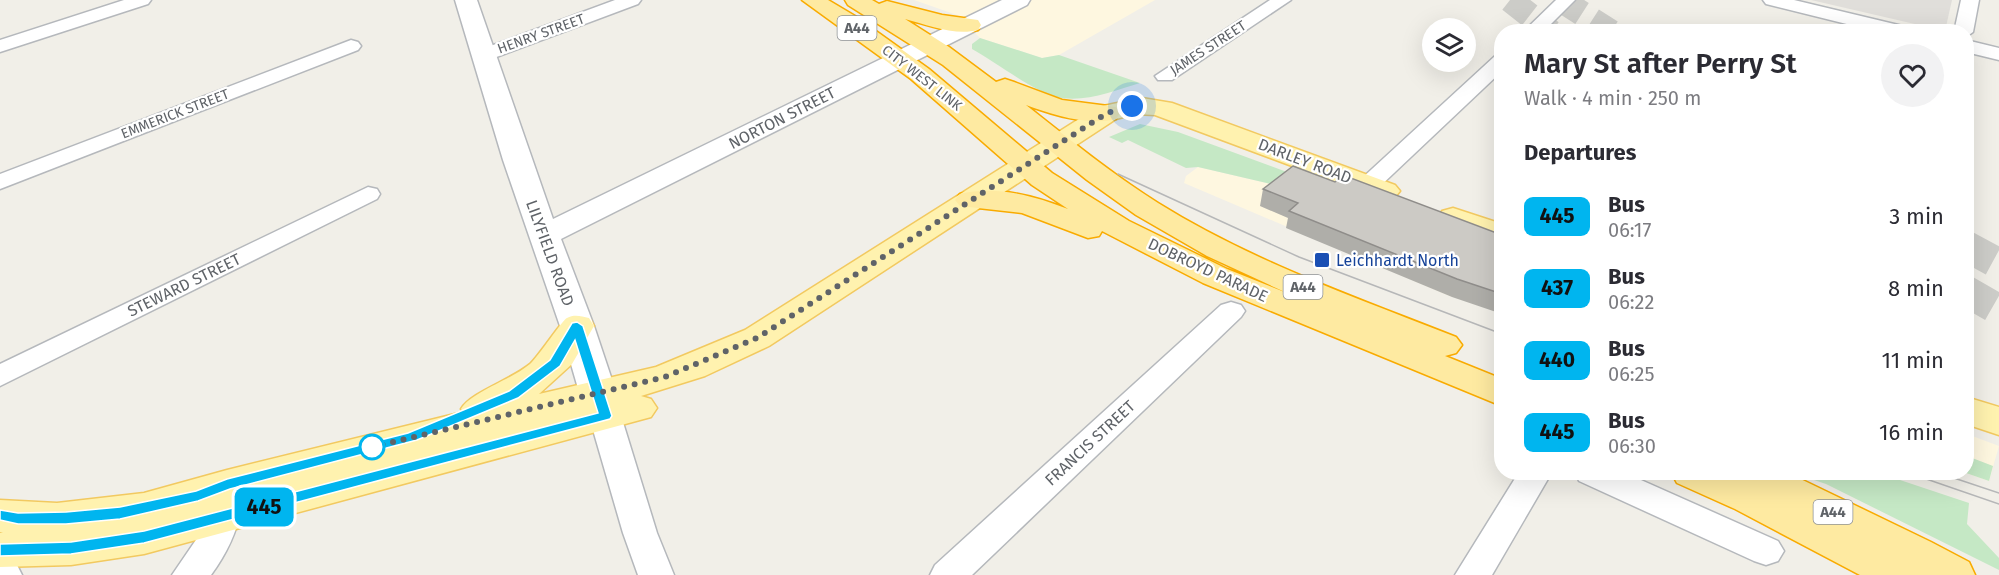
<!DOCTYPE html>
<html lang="en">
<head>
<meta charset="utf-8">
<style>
  :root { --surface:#fff; --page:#f2f2f3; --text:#2b2b33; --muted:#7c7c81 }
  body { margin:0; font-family:"Fira Sans",sans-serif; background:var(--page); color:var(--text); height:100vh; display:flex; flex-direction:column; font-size:22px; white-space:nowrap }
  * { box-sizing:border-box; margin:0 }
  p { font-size:20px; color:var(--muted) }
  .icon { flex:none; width:33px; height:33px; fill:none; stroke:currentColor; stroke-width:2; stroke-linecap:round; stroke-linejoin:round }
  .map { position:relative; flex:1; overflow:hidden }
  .details { position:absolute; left:1494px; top:24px; width:480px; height:456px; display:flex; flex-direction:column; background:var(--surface); border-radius:24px; box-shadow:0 6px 24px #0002 }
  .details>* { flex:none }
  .badge { padding:0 12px; border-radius:9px; font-size:21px; line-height:39px }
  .buttons { position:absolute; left:1422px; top:18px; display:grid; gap:12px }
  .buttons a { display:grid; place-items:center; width:54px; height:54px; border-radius:50%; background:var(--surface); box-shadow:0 6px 24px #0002; font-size:30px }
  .you { position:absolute; width:30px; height:30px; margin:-15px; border:4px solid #fff; border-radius:50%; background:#1a73e8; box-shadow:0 0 0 9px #1a73e833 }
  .map>.badge { position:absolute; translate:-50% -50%; box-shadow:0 0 0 3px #fff }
  h2 { padding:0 30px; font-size:22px; line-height:54px }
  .round { display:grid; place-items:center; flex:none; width:63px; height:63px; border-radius:32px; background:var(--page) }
  .headline { display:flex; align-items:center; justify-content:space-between; height:102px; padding:0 30px }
  h1 { font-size:28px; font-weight:600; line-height:45px }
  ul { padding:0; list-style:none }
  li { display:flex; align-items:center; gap:18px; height:72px; padding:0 30px }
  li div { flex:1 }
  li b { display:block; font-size:22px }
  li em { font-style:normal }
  li .badge { min-width:66px; font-weight:700; text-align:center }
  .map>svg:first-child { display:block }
  .commercial { fill:#fef7e0 }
  .industrial { fill:#e0deda }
  .green { fill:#c5e8c5 }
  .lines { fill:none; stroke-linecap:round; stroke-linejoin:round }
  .motorway-tunnel-far1 { stroke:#ccccc8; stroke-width:25; stroke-dasharray:25 12; stroke-linecap:butt }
  .motorway-tunnel { stroke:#ccccc8; stroke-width:31; stroke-dasharray:31 16; stroke-linecap:butt }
  .minor-casing { stroke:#b5b8bc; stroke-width:3 }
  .tertiary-casing { stroke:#b5b8bc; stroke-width:3 }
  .primary-casing { stroke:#f2c960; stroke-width:3 }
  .trunk-casing { stroke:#f9ab00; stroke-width:3 }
  .minor { fill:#fff; fill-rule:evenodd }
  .tertiary { fill:#fff; fill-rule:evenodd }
  .primary { fill:#fff2af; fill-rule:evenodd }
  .trunk { fill:#feeaa1; fill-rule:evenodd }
  .tram { stroke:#b6b7b8; stroke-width:1.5 }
  .wall { fill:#afaea9 }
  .building { fill:#cccac5; stroke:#8f8d8a; stroke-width:1.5 }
  .line { fill:#00b5ef; stroke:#fff; stroke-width:1.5 }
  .walk { stroke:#5f6368; stroke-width:6; stroke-dasharray:0 10.8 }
  .transit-dot { fill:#1a4fb4; stroke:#fff; stroke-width:2 }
  .stop-dot { fill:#fff; stroke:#00b5ef; stroke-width:3 }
  .labels { text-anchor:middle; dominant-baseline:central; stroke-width:4.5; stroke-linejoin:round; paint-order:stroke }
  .far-street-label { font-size:14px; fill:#5f6368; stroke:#fff }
  .shield { fill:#fff; stroke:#8f9295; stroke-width:1.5 }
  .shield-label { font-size:15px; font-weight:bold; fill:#5f6368 }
  .street-label { font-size:16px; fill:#5f6368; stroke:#fff }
  .transit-label { font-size:16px; fill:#164399; stroke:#fff; text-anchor:start }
</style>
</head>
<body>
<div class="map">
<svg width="1999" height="575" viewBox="0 0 1999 575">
  <rect width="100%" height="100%" fill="#f1efe8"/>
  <path class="commercial" d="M914 0H1155L1059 55 1042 58 980 38 957 15Z
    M1198 167 1284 187 1452 297 1184 183 1186 176Z
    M1967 434 1999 446 1989 481 1966 473Z"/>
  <path class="industrial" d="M1811 0H1952L1945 31Z"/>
  <path class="green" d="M980 38 1042 58 1059 55 1140 83C1116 90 1087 102 1062 98 1034 93 998 63 972 49V44Z
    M1140 124 1178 132 1314 182 1284 187 1198 167 1186 168 1128 140 1122 143 1109 137Z
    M1967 456 1993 466 1989 481 1966 473Z
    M1793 473H1879L1969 503 1967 524 1999 558V570L1826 484Z"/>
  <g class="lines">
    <path class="motorway-tunnel-far1" d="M1510 0 1551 32
      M1561 0 1611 32"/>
    <path class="motorway-tunnel" d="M1966 246 1999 264
      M1966 291 1999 310"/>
    <defs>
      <path id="minor" d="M124 0H151L148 4 0 52V40Z
        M615 0H641L638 4 491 59H477L474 55 477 51Z
        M1270 0H1291L1172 80H1158L1155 76Z
        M1556 0H1575L1543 32H1523Z
        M1763 0H1794L1911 28 1913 32H1879L1766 4Z
        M1961 0H1979L1973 32 1966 37V32H1954Z
        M351 40 358 42 361 46 358 50 0 189V174Z
        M1966 40 1999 48V60L1966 52Z
        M1502 54V71L1376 190H1360L1356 185 1360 180 1495 56Z
        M368 187 377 189 380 194 377 199 0 386V364Z
        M1231 302 1241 305 1245 311 1241 317 972 575H930L935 565 1221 305Z
        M605 405 616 408 621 416 657 533 674 575H638L623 533 589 416 594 408Z
        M1519 472H1552L1492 575H1455Z
        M1575 472H1623L1778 541 1784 551 1778 561 1766 565 1754 561 1579 481Z
        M226 486 238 490 243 499C239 528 228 552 211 575H172L200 534 214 490Z
        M0 557 17 565 22 575H0Z"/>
      <path id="tertiary" d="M455 0H477L553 219 1002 0H1030L1027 5 561 239 594 326 624 416 618 425 605 429 592 425 586 416 560 326 503 160Z"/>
      <path id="primary" d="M1142 98 1172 103 1395 185 1400 191 1395 197 1385 200 1375 197 1155 115 1135 114 1116 119 769 346 705 376 641 396 651 399 657 408 651 417 144 554 71 565 0 567V533H3L0 532V500L57 503 144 493 227 470 463 412 461 409C471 392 511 380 530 364 539 356 563 319 567 318 574 314 581 316 589 318L594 326 572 364 539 394 656 367 745 330 1098 107Z
        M1453 208 1502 224V244L1442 223 1438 217 1442 211Z
        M1966 397 1999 407V435L1966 424Z"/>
      <path id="trunk" d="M802 0H828L855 16 929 69 1052 173 1129 221 1227 269 1287 293 1207 256 1136 215 1087 180 943 65 848 5 845 0H872L879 4 887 1 942 15 978 20 981 25 978 30C955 36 928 25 905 19L949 47 996 82 1005 79 1014 82 1062 100 1116 107 1120 113 1116 119C1088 126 1053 115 1026 105 1069 139 1112 174 1158 203 1251 261 1355 297 1456 337L1462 345 1456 353 1445 356 1502 379V406L1203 283 1102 231 1099 236 1088 238 1022 213 960 206 955 200 960 194C995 185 1035 196 1068 209L1032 185 911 79Z
        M1671 472H1786L1931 542 1969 562 1975 575H1860L1735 509 1677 483Z"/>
    </defs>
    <use href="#minor" class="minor-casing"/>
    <use href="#tertiary" class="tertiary-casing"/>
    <use href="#primary" class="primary-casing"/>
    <use href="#trunk" class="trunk-casing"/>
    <use href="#minor" class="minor"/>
    <use href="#tertiary" class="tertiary"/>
    <use href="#primary" class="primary"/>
    <use href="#trunk" class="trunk"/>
    <path class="tram" d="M1118 174 1299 257 1502 334
      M1906 472 1999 504
      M1936 472 1999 493"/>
  </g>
  <path class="wall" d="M1335 182 1502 235V314L1452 297 1286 228 1288 218 1260 206 1263 189Z"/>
  <path class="building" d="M1293 166 1335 182 1343 175 1502 235V294L1457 279 1289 211 1298 203 1263 189Z"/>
  <path class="line" d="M577 322 583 326 612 416 610 419 144 543 71 554 0 556V544L71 542 144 531 598 413 575 340 560 366 518 398 417 440 230 489 198 501 120 519 66 524H18L0 520V510L18 513 66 512 120 507 196 491 227 479 408 433 509 391 550 360 572 323Z"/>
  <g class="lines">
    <path class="walk" d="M372 447 665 377 757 338 1107 113 1132 106"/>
  </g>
  <rect class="transit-dot" x="1314" y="252" width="16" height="16" rx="3"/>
  <circle class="stop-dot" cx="372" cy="447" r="12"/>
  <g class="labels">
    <g class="far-street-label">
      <text transform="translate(541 34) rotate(-20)">HENRY STREET</text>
      <text transform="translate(1208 48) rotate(-33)">JAMES STREET</text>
      <text transform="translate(922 78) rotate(38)">CITY WEST LINK</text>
      <text transform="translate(175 114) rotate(-21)">EMMERICK STREET</text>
    </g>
    <g class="shield">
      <rect x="837.5" y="16" width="39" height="24" rx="4.5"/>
      <rect x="1283.5" y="275" width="39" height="24" rx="4.5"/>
      <rect x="1813.5" y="500" width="39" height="24" rx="4.5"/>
    </g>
    <g class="shield-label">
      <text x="857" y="28">A44</text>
      <text x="1303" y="287">A44</text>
      <text x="1833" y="512">A44</text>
    </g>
    <g class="street-label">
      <text transform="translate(782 118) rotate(-27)">NORTON STREET</text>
      <text transform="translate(1305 161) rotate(21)">DARLEY ROAD</text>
      <text transform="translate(550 253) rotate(70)">LILYFIELD ROAD</text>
      <text transform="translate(1208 270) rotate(25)">DOBROYD PARADE</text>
      <text transform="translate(184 285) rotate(-26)">STEWARD STREET</text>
      <text transform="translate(1090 443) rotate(-43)">FRANCIS STREET</text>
    </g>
    <g class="transit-label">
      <text x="1336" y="260">Leichhardt North</text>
    </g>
  </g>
</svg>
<div class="buttons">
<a><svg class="icon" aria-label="layers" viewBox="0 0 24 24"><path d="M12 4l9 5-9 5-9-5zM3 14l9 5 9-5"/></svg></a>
</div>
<div class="you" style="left:1132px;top:106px"></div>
<b class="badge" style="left:264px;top:507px;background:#00b5ef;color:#111">445</b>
<section class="details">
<div class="headline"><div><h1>Mary St after Perry St</h1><p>Walk · 4 min · 250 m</p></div><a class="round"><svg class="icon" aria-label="heart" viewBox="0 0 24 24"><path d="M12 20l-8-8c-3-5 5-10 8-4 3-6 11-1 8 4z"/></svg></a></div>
<h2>Departures</h2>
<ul>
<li><span class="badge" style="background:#00b5ef;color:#111">445</span><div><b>Bus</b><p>06:17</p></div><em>3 min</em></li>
<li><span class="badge" style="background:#00b5ef;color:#111">437</span><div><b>Bus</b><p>06:22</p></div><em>8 min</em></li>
<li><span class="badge" style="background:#00b5ef;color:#111">440</span><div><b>Bus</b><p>06:25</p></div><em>11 min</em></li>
<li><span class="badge" style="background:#00b5ef;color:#111">445</span><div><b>Bus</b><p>06:30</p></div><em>16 min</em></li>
</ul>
</section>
</div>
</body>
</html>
